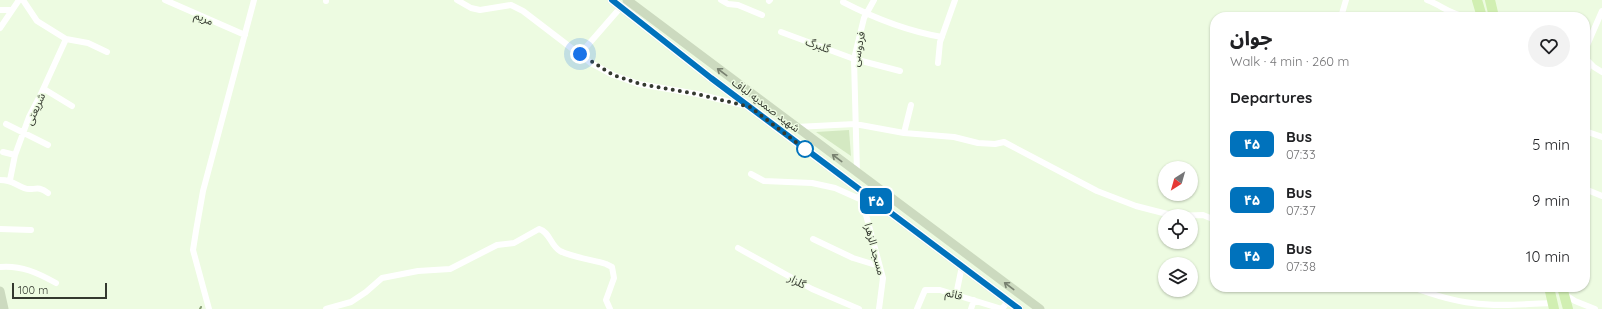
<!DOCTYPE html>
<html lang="en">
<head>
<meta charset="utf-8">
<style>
  :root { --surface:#fff; --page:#f2f2f2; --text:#202124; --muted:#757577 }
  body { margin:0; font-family:Quicksand,"Noto Sans Arabic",sans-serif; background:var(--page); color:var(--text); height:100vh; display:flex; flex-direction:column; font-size:15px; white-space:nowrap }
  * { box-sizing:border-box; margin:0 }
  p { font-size:13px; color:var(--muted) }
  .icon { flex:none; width:22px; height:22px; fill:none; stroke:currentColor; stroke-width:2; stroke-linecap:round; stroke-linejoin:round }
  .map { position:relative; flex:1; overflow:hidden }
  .sheet { position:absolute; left:1210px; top:12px; width:380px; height:280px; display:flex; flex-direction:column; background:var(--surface); border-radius:16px; box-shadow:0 1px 3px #0004 }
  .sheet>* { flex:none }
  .badge { padding:0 8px; border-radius:6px; font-size:14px; line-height:26px }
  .needle { width:26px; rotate:217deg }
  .buttons { position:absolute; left:1158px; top:161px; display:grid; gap:8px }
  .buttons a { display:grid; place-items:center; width:40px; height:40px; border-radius:50%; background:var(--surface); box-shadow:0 1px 3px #0004; font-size:20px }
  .scale { position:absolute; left:12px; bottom:10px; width:95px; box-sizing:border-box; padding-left:4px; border:2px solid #34392f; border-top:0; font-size:11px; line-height:14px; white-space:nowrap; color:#34392f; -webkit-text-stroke:3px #edfbe1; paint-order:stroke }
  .you { position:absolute; width:20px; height:20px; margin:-10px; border:3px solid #fff; border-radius:50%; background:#1a73e8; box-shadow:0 0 0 6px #1a73e833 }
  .map>.badge { position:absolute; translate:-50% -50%; box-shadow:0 0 0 2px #fff }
  h2 { padding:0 20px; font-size:15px; line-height:36px }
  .round { display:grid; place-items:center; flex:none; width:42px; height:42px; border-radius:21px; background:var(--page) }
  .summary { display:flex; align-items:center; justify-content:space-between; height:68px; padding:0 20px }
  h1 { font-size:19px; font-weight:800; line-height:30px }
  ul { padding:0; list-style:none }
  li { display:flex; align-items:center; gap:12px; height:56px; padding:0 20px }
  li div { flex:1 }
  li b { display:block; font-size:15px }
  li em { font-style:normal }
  li .badge { min-width:44px; font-weight:700; text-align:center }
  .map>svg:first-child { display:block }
  .green { fill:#d4e9c2 }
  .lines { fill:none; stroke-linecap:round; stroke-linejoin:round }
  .stream { stroke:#879d73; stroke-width:2 }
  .street { stroke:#fff; stroke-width:6 }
  .secondary { stroke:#ccdabf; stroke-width:9 }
  .primary { stroke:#d1efb2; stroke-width:10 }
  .oneway { stroke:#788170 }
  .line-casing { stroke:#fff; stroke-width:9 }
  .line { stroke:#0072bc; stroke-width:6 }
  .walk { stroke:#34392f; stroke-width:4; stroke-dasharray:0 7.2 }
  .stop-dot { fill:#fff; stroke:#0072bc; stroke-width:2 }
  .labels { text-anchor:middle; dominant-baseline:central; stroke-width:3; stroke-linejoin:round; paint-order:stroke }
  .street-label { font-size:11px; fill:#34392f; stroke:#edfbe1 }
</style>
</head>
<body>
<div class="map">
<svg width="1602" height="309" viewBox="0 0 1602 309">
  <rect width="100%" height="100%" fill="#edfbe1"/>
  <path class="green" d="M849 130 851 156 816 132Z"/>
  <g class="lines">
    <path class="stream" d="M200 309 201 307"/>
    <path class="street" d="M23 0 37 21 66 39 88 43 107 52
      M165 0 245 35
      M457 0 471 8 480 10 511 5 523 11 591 63 613 75 639 84 697 94 747 106
      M721 0 728 4 738 5 762 15
      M1427 0C1443 6 1449 14 1467 17
      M326 1V0
      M769 1 770 0
      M843 2C874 18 907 31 942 37
      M0 10H12
      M1341 17 1346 0
      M0 28 19 0
      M781 32 854 59 900 71
      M1585 50 1602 11
      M580 54 621 7
      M1585 58 1594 67 1602 72
      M938 63 940 42 955 0
      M1585 84 1589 63
      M44 89 72 106
      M6 124 48 145
      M796 127 855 124 904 133 954 137 978 143 995 144 1004 142 1097 191 1136 206 1175 216 1203 215 1215 220
      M1585 131 1602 137
      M904 133 911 105
      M3 152 15 155
      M857 173 854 59 864 18 874 0
      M751 174 764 181 812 183 835 188 862 200
      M0 180C12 180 14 184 24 188 33 192 37 184 48 193
      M10 180 15 155 29 117 40 96 66 39
      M859 189 883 278 879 309
      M1585 189 1602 196
      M0 229 31 230
      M813 239 853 258 879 266
      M738 248 812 289 859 309
      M0 267C21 265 38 273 56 283
      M1412 287C1431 294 1452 301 1472 303 1498 307 1526 304 1552 303
      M1564 294 1575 301 1595 309
      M956 295 962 266
      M209 309 193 250 196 231 203 191 254 0
      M326 309 351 302 366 292 382 278 418 271 450 269 497 245 514 243 539 229C550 232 550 245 560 251 571 257 593 260 606 264L612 267 614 278 606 300 610 309
      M917 309 925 290H940L1002 309 1008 301
      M971 309 974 300"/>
    <path class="secondary" d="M612 0 711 78 1019 309
      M627 0 1040 309
      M0 291 4 309"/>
    <path class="primary" d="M1477 0 1482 17
      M1490 0 1494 17
      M1549 287 1554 309
      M1562 287 1568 309"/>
  </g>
  <defs><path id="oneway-shaft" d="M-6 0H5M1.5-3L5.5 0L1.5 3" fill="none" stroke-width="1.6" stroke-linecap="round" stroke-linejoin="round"/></defs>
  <g class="oneway">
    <use href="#oneway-shaft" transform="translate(722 72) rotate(-143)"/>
    <use href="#oneway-shaft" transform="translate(837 158) rotate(-143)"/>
    <use href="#oneway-shaft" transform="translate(1009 286) rotate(-143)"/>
  </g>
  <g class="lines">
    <defs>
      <path id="line" d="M612 0 711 78 1019 309"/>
    </defs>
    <use href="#line" class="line-casing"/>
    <use href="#line" class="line"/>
    <path class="walk" d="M580 54 613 75 640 84 697 94 750 107 805 149"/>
  </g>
  <circle class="stop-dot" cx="805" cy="149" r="8"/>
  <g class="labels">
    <g class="street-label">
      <text transform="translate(204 18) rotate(23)">مریم</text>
      <text transform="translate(818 45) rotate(20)">گلبرگ</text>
      <text transform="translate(858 49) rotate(-80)">فردوسی</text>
      <text transform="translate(766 105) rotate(37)">شهید صمدیه لباف</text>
      <text transform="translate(35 109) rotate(-66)">شریعتی</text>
      <text transform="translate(875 249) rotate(75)">مسجد الزهرا</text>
      <text transform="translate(797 281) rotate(28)">گلزار</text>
      <text transform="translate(954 294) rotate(15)">قائم</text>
    </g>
  </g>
</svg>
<div class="buttons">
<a><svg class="needle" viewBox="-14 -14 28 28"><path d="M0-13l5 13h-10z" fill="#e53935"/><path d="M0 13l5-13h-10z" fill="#757577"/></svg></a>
<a><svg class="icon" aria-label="locate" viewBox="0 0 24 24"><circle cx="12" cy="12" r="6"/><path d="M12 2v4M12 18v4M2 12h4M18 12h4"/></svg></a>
<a><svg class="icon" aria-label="layers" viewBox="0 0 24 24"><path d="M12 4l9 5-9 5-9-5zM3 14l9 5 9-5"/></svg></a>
</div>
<div class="scale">100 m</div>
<div class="you" style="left:580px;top:54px"></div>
<b class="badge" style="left:876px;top:201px;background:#0072bc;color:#fff">۴۵</b>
<section class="sheet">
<div class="summary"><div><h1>جوان</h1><p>Walk · 4 min · 260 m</p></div><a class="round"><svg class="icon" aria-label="heart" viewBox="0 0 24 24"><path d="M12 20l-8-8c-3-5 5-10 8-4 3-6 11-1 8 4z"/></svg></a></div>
<h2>Departures</h2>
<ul>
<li><span class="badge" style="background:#0072bc;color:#fff">۴۵</span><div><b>Bus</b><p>07:33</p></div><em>5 min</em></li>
<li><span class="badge" style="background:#0072bc;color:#fff">۴۵</span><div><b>Bus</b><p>07:37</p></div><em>9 min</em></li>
<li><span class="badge" style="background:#0072bc;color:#fff">۴۵</span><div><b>Bus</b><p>07:38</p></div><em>10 min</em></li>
</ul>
</section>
</div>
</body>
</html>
